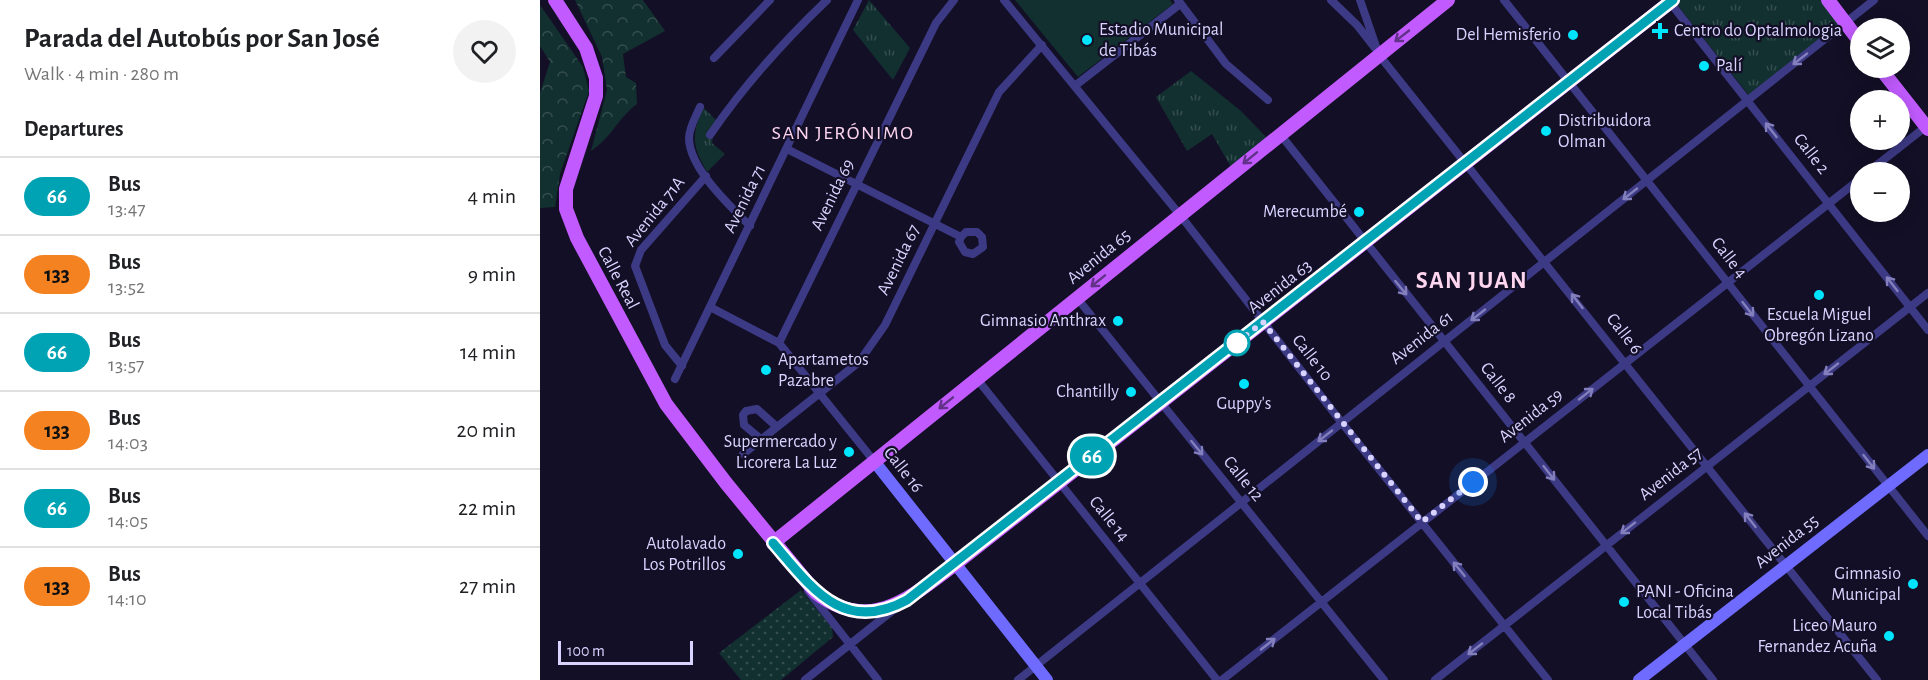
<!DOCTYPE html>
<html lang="en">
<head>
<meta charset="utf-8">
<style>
  :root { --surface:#fff; --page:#f2f2f2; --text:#202124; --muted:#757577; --line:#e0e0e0 }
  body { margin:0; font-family:"Alegreya Sans",sans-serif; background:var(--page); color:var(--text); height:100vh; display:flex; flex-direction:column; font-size:22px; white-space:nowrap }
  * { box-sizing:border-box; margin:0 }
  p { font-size:20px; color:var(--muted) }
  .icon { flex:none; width:33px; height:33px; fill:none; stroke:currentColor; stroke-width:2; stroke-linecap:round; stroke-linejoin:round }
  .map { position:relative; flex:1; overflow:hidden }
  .panel { display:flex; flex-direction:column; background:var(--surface); width:540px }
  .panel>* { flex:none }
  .badge { padding:0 12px; border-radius:20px; font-size:21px; line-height:39px }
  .tools { position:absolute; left:1310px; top:18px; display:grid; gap:12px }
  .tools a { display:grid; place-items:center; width:60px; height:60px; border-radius:50%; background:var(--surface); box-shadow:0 3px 15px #0003; font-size:30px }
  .scale { position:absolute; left:18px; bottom:15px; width:135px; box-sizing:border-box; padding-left:6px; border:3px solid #d9d4ff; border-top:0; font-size:16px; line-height:21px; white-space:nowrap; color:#d9d4ff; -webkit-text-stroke:4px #130f26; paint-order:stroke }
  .you { position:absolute; width:30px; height:30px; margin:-15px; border:4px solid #fff; border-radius:50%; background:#1a73e8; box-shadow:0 0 0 9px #1a73e833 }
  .map>.badge { position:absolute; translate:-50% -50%; box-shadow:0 0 0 3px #fff }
  h2 { padding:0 24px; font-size:22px; line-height:54px }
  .round { display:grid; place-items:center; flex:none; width:63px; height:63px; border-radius:32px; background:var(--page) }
  .headline { display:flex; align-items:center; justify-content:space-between; height:102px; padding:0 24px }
  h1 { font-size:28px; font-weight:700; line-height:45px }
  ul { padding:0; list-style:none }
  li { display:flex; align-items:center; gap:18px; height:78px; padding:0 24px; border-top:2px solid var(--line) }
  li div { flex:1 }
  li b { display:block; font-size:22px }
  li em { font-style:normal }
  li .badge { min-width:66px; font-weight:700; text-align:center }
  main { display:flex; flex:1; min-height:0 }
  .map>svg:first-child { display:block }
  .grass { fill:url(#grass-dots) }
  .forest { fill:url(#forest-crowns) }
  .park { fill:url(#park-tufts) }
  .garden { fill:#12302f }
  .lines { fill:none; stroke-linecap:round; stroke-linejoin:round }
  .street { stroke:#3d3a85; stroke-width:8 }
  .secondary { stroke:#6f6bff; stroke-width:12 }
  .primary { stroke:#c25bff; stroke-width:14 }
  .oneway { stroke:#623188 }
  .oneway2 { stroke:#837fbc }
  .line-casing { stroke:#fff; stroke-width:14 }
  .line { stroke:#00a3b4; stroke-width:9 }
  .walk { stroke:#d9d4ff; stroke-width:6; stroke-dasharray:0 10.8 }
  .poi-dot { fill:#00e5ff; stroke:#130f26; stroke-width:2 }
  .stop-dot { fill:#fff; stroke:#00a3b4; stroke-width:3 }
  .labels { text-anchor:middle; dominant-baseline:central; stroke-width:4.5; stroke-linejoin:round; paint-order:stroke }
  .poi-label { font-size:18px; fill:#d9d4ff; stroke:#130f26; text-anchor:end }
  .street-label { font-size:18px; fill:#d9d4ff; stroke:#130f26 }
  .neighbourhood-label { font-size:20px; letter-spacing:1.5px; fill:#ffd6f0; stroke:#130f26 }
  .district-label { font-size:24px; font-weight:bold; letter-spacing:1.5px; fill:#ffd6f0; stroke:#130f26 }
</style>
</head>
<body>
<main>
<section class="panel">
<div class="headline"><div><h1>Parada del Autobús por San José</h1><p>Walk · 4 min · 280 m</p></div><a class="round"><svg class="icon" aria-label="heart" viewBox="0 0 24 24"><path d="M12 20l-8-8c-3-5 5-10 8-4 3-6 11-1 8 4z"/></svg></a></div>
<h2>Departures</h2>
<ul>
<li><span class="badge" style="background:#00a3b4;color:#fff">66</span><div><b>Bus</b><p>13:47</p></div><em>4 min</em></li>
<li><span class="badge" style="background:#f58220;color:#111">133</span><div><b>Bus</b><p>13:52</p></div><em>9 min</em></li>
<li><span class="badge" style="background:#00a3b4;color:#fff">66</span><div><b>Bus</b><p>13:57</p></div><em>14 min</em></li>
<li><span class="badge" style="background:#f58220;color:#111">133</span><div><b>Bus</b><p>14:03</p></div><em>20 min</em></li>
<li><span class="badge" style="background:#00a3b4;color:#fff">66</span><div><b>Bus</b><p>14:05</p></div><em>22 min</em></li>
<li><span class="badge" style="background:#f58220;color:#111">133</span><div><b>Bus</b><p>14:10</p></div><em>27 min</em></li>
</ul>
</section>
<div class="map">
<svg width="1388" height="680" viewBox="0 0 1388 680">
  <defs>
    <pattern id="grass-dots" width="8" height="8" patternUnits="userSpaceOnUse" patternTransform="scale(1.5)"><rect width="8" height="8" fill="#12302f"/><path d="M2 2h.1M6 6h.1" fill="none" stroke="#344d4e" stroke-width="1.8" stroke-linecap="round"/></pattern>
    <pattern id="forest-crowns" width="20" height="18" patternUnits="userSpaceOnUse" patternTransform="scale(1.5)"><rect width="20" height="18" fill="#12302f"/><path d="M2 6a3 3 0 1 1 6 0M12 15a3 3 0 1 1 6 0" fill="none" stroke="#344d4e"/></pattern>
    <pattern id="park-tufts" width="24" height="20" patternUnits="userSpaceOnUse" patternTransform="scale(1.5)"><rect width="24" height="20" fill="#12302f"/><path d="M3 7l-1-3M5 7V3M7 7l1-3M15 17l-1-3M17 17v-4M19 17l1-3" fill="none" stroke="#344d4e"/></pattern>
  </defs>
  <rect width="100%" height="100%" fill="#130f26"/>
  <path class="grass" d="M261 590 292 628 293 637 241 680H201L179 653Z"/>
  <path class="forest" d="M35 0H103L125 31 83 54 86 77 96 83 97 104C77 119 72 137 51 151L67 90 62 57Z
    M0 5 43 67 49 91 20 174 15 207 0 208V93L10 62 0 46Z"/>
  <path class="park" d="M329 0 370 48 353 80 313 30Z
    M1138 0H1281L1301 26 1211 98 1135 2Z
    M651 71 701 111 727 138 691 167 672 134 647 151 616 97Z
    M163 107 176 120 172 143 185 154 167 172C151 144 152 136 163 107Z"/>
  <path class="garden" d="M475 0H630L633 4 538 77Z"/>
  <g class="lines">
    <path class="street" d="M464 0 640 215 802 423 1008 680
      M638 0 686 64 728 100
      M791 0 817 25 835 48
      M820 0 839 55 1337 680
      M964 0 1388 536
      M1128 0 1388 330
      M174 58 230 0
      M536 85 640 4
      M160 107C156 116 149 128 149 138 149 168 190 206 210 226
      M740 134 1173 680
      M170 135C204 85 243 42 287 0
      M247 149 421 237 419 242 425 252 433 254 443 247 442 237 437 232H426L421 237
      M1328 172 1388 125
      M537 298 844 680
      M170 307 239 343 334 461
      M239 343 396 23 414 0
      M142 366 125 345 95 266 101 250 166 176
      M135 379 318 0
      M437 379 677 680
      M222 440 204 425 203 415 206 411 217 409 237 427
      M203 454 319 362 345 325 459 92 502 45
      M268 591 338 680
      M265 680 357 607
      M478 680 1334 0
      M682 680 1320 179
      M895 680 1388 293"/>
    <path class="secondary" d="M334 461 507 680
      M1099 680 1388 455"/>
    <path class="primary" d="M15 0 46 48 56 78V96L26 189V209L37 238 126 404 186 483 276 593C330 634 370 598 414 565L1133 0
      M1288 0 1320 42
      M1340 68 1388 129
      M233 543 908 0"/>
  </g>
  <defs><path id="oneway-shaft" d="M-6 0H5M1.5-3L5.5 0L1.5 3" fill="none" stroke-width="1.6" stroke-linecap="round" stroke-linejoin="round" transform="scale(1.5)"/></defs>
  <g class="oneway">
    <use href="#oneway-shaft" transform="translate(862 36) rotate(142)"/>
    <use href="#oneway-shaft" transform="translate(710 158) rotate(141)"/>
    <use href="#oneway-shaft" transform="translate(558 281) rotate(141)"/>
    <use href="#oneway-shaft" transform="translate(406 403) rotate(141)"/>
  </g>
  <g class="oneway2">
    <use href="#oneway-shaft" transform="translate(1260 59) rotate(142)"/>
    <use href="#oneway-shaft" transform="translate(1231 130) rotate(-128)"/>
    <use href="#oneway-shaft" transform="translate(1090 194) rotate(142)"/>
    <use href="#oneway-shaft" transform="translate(1352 284) rotate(-128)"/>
    <use href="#oneway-shaft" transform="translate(861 288) rotate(51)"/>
    <use href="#oneway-shaft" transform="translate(1037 301) rotate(-128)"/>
    <use href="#oneway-shaft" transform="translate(1208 309) rotate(52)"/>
    <use href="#oneway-shaft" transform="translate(938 315) rotate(142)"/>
    <use href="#oneway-shaft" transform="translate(1291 369) rotate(142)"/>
    <use href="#oneway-shaft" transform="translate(1046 394) rotate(-38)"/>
    <use href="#oneway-shaft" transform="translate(785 436) rotate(142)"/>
    <use href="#oneway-shaft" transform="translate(657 448) rotate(51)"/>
    <use href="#oneway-shaft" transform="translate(1329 462) rotate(52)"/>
    <use href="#oneway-shaft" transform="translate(1009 473) rotate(52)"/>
    <use href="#oneway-shaft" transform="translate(1210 520) rotate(-128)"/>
    <use href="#oneway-shaft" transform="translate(1088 528) rotate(142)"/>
    <use href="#oneway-shaft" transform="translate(919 569) rotate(-129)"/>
    <use href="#oneway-shaft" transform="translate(728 644) rotate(-38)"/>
    <use href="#oneway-shaft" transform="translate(935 649) rotate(142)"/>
  </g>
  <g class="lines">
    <defs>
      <path id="line" d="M233 543C271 587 303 635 367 600L1133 0"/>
    </defs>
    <use href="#line" class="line-casing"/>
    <use href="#line" class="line"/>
    <path class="walk" d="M697 343 689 349 723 322 882 522 933 482"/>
  </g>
  <g class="poi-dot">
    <path d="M1117 22h6v6h6v6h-6v6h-6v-6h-6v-6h6z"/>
    <circle cx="1033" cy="35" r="6"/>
    <circle cx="547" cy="40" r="6"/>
    <circle cx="1164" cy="66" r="6"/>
    <circle cx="1006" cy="131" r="6"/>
    <circle cx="819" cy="212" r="6"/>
    <circle cx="1279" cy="295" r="6"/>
    <circle cx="578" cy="321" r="6"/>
    <circle cx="226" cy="370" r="6"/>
    <circle cx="704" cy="384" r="6"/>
    <circle cx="591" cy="392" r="6"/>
    <circle cx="309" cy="452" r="6"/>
    <circle cx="198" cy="554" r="6"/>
    <circle cx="1373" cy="584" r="6"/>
    <circle cx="1084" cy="602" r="6"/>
    <circle cx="1349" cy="636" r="6"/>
  </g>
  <circle class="stop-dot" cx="697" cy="343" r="12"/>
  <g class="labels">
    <g class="poi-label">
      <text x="559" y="30" text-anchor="start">Estadio Municipal<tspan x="559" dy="21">de Tibás</tspan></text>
      <text x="1134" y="31" text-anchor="start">Centro do Optalmologia</text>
      <text x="1021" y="35">Del Hemisferio</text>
      <text x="1176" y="66" text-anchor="start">Palí</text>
      <text x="1018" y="121" text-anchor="start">Distribuidora<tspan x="1018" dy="21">Olman</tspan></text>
      <text x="807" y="212">Merecumbé</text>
      <text x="1279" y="315" text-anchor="middle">Escuela Miguel<tspan x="1279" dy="21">Obregón Lizano</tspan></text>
      <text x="566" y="321">Gimnasio Anthrax</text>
      <text x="238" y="360" text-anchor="start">Apartametos<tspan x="238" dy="21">Pazabre</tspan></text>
      <text x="579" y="392">Chantilly</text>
      <text x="704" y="404" text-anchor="middle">Guppy's</text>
      <text x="297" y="442">Supermercado y<tspan x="297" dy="21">Licorera La Luz</tspan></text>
      <text x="186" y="544">Autolavado<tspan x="186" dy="21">Los Potrillos</tspan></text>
      <text x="1361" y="574">Gimnasio<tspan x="1361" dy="21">Municipal</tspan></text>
      <text x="1096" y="592" text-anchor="start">PANI - Oficina<tspan x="1096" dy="21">Local Tibás</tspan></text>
      <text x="1337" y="626">Liceo Mauro<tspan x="1337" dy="21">Fernandez Acuña</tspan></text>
    </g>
    <g class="street-label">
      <text transform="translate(1271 154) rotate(52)">Calle 2</text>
      <text transform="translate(293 195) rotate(-64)">Avenida 69</text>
      <text transform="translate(205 199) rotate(-64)">Avenida 71</text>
      <text transform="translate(115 212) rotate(-51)">Avenida 71A</text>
      <text transform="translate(559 257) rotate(-39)">Avenida 65</text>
      <text transform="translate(1189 258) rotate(52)">Calle 4</text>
      <text transform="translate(359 260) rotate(-64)">Avenida 67</text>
      <text transform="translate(78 278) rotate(62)">Calle Real</text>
      <text transform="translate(740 287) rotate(-38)">Avenida 63</text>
      <text transform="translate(1084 334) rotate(52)">Calle 6</text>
      <text transform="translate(882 338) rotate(-38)">Avenida 61</text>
      <text transform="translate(772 358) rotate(52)">Calle 10</text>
      <text transform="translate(958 383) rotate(52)">Calle 8</text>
      <text transform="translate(991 416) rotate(-38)">Avenida 59</text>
      <text transform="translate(363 470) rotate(52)">Calle 16</text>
      <text transform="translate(1131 474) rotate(-38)">Avenida 57</text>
      <text transform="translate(703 479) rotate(51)">Calle 12</text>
      <text transform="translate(569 519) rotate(51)">Calle 14</text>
      <text transform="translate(1247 542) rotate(-38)">Avenida 55</text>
    </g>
    <g class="neighbourhood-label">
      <text x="303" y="133">SAN JERÓNIMO</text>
    </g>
    <g class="district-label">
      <text x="932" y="281">SAN JUAN</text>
    </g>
  </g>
</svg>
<div class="tools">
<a><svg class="icon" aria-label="layers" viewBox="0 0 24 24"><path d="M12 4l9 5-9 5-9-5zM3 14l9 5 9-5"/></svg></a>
<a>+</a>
<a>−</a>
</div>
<div class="scale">100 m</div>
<div class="you" style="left:933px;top:482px"></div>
<b class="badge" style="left:552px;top:456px;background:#00a3b4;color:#fff">66</b>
</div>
</main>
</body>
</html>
